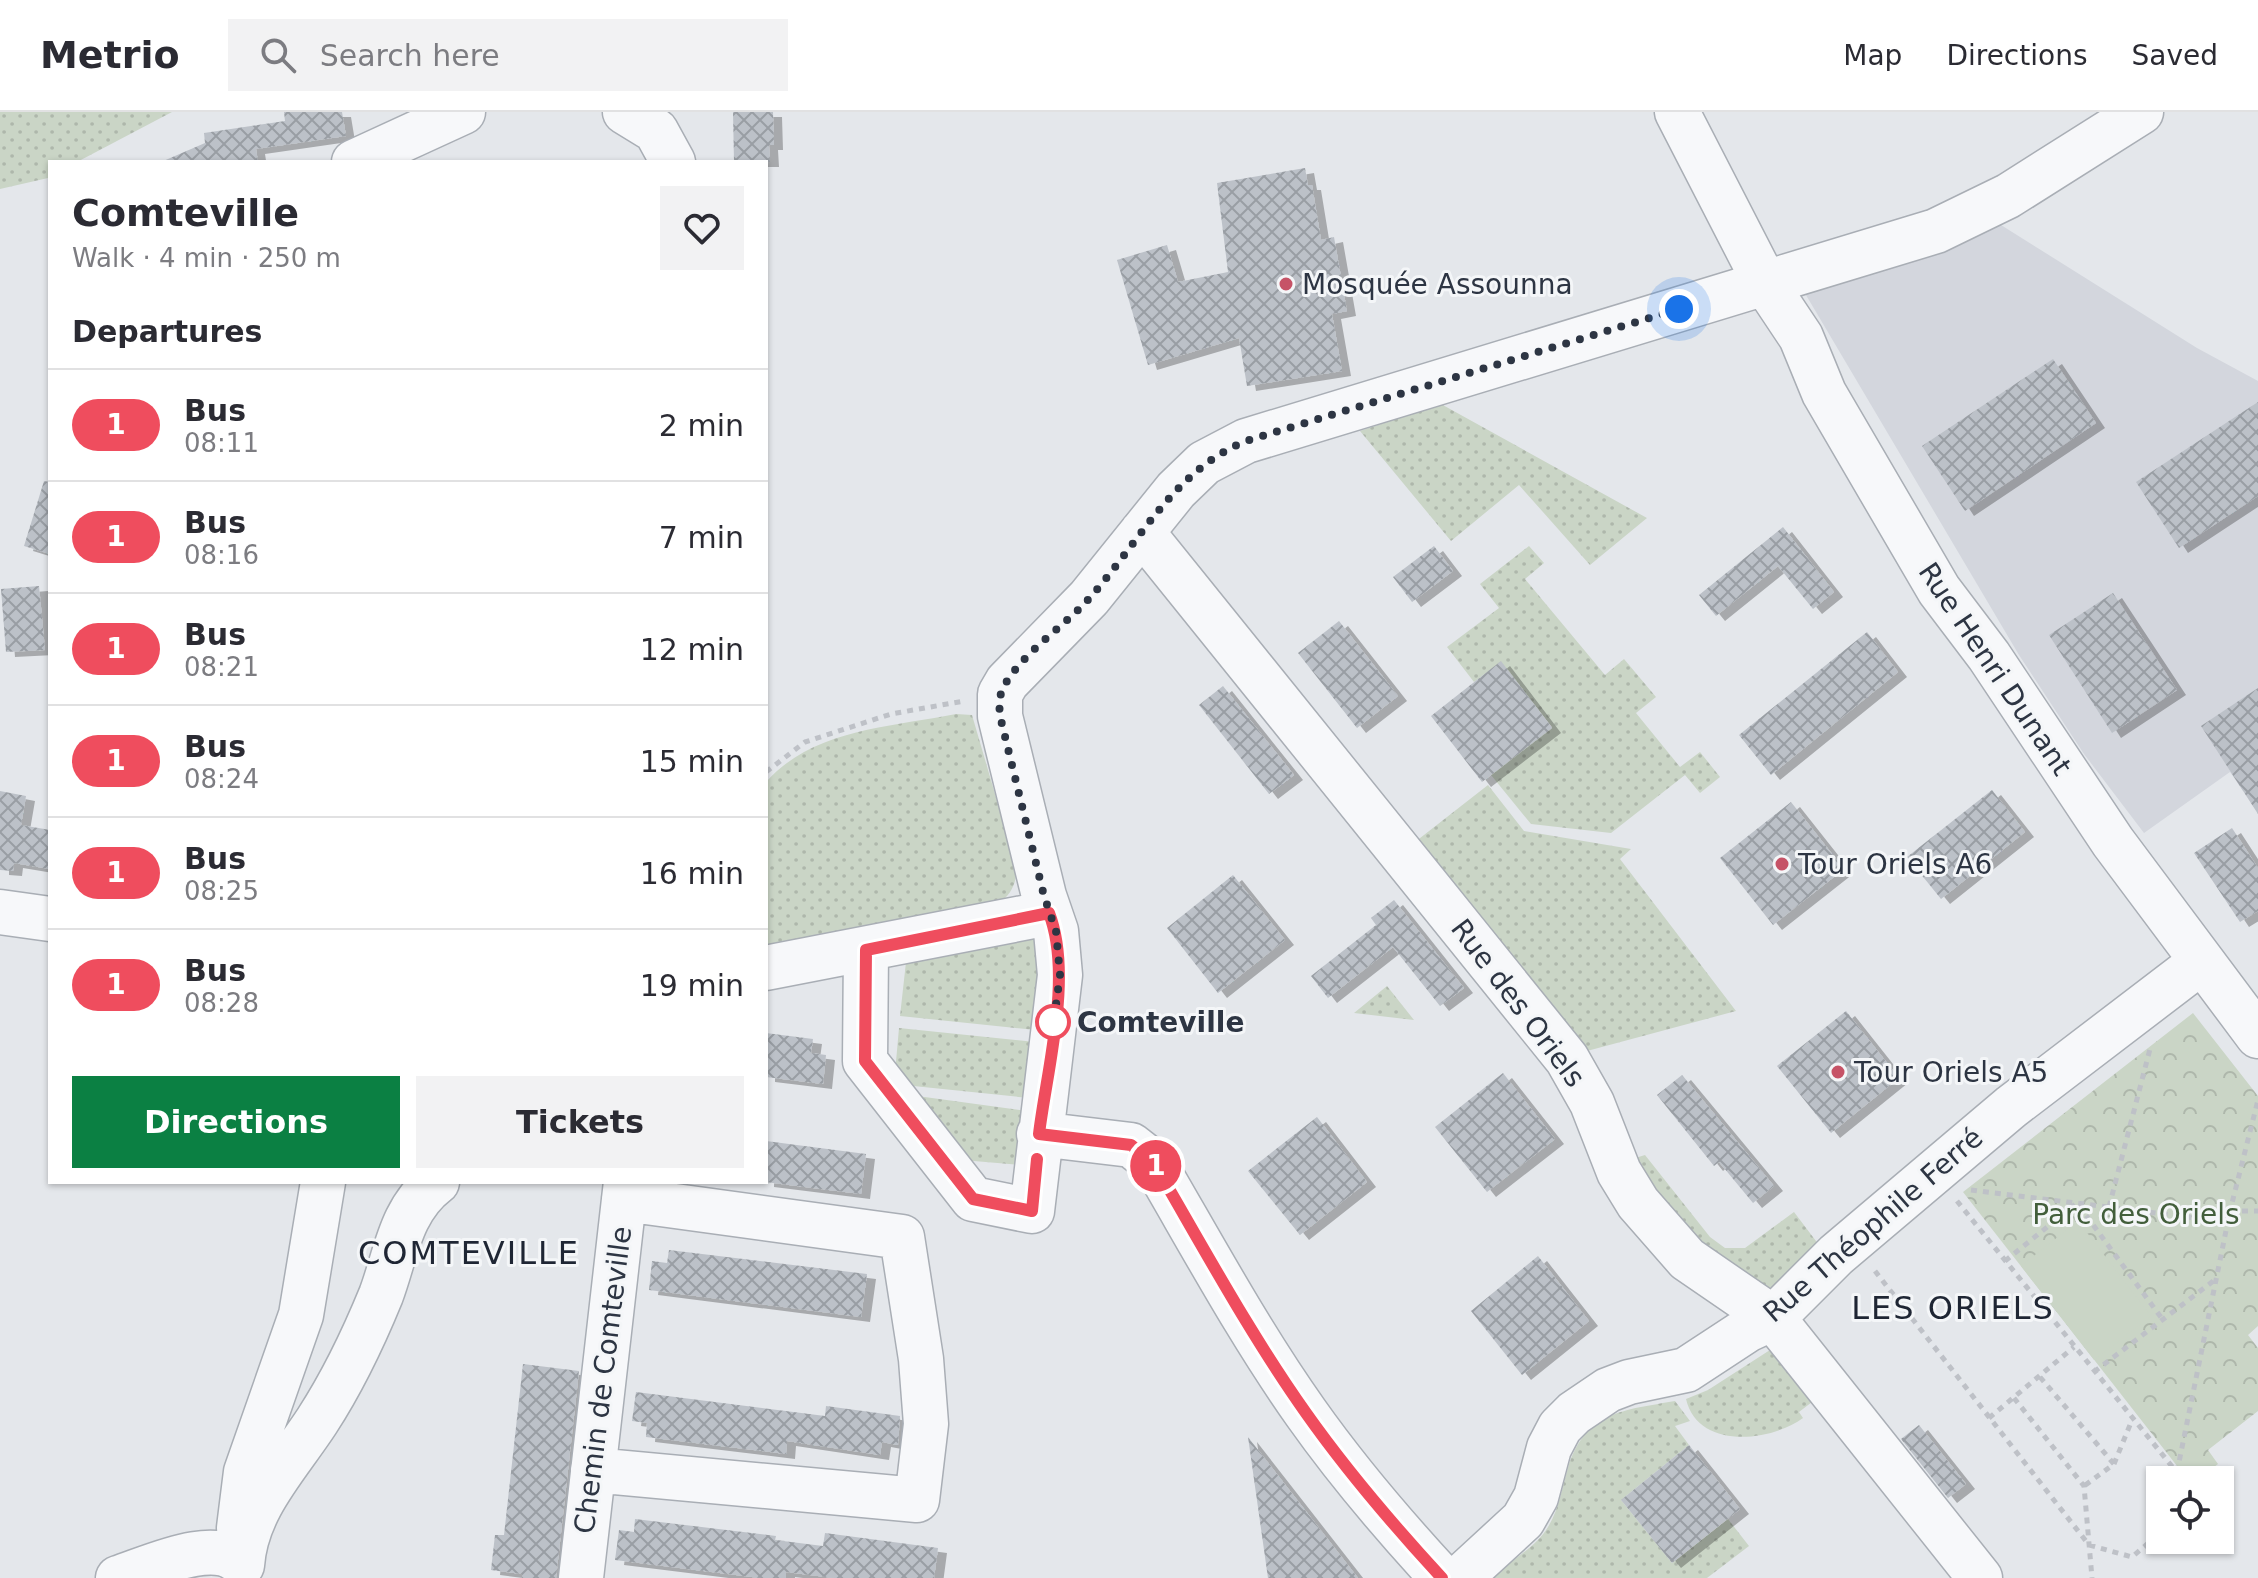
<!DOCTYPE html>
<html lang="en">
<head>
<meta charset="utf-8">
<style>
  :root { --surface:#fff; --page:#f2f2f3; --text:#2b2b33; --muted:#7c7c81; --line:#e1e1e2; --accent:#0b8043 }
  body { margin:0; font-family:"DejaVu Sans",sans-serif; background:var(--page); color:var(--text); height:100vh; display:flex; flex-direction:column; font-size:30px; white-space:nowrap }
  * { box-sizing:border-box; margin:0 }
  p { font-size:26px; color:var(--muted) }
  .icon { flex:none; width:44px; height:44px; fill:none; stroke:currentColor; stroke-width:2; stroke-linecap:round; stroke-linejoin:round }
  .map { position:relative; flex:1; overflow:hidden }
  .side { position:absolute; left:48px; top:48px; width:720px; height:1024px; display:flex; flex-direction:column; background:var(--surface); border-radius:0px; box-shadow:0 2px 6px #0004 }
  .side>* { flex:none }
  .badge { padding:0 16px; border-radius:26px; font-size:28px; line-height:52px }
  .tools { position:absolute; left:2146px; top:1354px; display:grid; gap:16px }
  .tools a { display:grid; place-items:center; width:88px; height:88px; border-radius:0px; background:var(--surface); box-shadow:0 2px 6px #0004; font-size:40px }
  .you { position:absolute; width:40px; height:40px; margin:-20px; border:6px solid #fff; border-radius:50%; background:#1a73e8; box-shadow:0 0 0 12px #1a73e833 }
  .map>.badge { position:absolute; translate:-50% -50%; box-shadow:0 0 0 4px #fff }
  h2 { padding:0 24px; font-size:30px; line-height:72px }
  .round { display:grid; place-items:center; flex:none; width:84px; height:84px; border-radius:0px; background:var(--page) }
  .overview { display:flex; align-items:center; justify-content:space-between; height:136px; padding:0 24px }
  h1 { font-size:38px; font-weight:700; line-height:60px }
  .cta { display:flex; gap:16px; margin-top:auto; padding:16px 24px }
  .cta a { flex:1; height:92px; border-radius:0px; background:var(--accent); color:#fff; font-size:32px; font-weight:700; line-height:92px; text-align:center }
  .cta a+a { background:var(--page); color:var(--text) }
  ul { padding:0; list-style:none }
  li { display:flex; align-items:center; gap:24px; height:112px; padding:0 24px; border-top:2px solid var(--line) }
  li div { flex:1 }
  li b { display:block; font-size:30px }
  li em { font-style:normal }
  li .badge { min-width:88px; font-weight:700; text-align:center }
  header { display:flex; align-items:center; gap:48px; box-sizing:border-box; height:112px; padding:0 40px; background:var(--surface); border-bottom:2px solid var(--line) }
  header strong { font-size:38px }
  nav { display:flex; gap:44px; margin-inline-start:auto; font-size:28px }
  .search { width:560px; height:72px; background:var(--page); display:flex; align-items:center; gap:20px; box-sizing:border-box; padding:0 28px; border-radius:0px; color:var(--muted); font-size:30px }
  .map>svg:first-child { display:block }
  .built { fill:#d3d6dd }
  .grass { fill:url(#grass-dots) }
  .park { fill:url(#park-crowns) }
  .pitch { fill:#cad5c6 }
  .building { fill:url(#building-cross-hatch); filter:url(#shadow) }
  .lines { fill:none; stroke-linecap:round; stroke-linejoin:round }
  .minor-casing { stroke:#a9aeb5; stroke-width:47 }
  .path { stroke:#bec1c7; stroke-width:5; stroke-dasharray:6 6; stroke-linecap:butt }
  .minor { stroke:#f7f8fa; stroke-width:44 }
  .line-casing { stroke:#fff; stroke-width:18 }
  .line { stroke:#ef4d5e; stroke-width:12 }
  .walk { stroke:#2d3543; stroke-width:8; stroke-dasharray:0 14.4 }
  .poi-dot { fill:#c65367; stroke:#f4f6f8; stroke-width:3 }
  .stop-dot { fill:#fff; stroke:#ef4d5e; stroke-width:4 }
  .labels { text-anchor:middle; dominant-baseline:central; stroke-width:6; stroke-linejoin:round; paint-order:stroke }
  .poi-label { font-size:28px; fill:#2d3543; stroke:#f4f6f8; text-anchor:start }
  .street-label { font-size:28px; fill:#2d3543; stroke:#f4f6f8 }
  .stop-label { font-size:28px; font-weight:bold; fill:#2d3543; stroke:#f4f6f8; text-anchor:start }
  .park-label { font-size:28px; fill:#425e3b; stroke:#f4f6f8 }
  .quarter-label { font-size:32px; letter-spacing:2px; fill:#1f2634; stroke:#f4f6f8 }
</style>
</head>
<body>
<header>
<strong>Metrio</strong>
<div class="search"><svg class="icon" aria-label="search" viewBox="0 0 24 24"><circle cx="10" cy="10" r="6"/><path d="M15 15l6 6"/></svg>Search here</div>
<nav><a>Map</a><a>Directions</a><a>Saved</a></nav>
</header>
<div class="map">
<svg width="2258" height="1466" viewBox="0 0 2258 1466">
  <defs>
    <pattern id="grass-dots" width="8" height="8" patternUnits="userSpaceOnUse" patternTransform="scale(2)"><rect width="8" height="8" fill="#cad5c6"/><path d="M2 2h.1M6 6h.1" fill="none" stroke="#aeb7ab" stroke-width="1.8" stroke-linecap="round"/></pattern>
    <pattern id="park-crowns" width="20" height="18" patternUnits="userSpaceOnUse" patternTransform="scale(2)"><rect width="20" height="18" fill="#cad5c6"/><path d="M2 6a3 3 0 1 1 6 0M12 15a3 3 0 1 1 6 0" fill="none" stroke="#aeb7ab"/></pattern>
    <pattern id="building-cross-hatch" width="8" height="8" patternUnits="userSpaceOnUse" patternTransform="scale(2)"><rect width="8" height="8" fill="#bcc1c8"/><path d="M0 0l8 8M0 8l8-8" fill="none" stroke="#999ea4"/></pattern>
    <filter id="shadow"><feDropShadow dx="9" dy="5" stdDeviation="0" flood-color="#0004"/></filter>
  </defs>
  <rect width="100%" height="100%" fill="#e4e7eb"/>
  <path class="built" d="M2001 113 2197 236 2258 269V670L2243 679 2230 660 2144 721 2084 642 2019 543 1803 178Z"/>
  <path class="grass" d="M0 0H172L77 50H50L48 66 0 77Z
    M1441 292 1647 406 1590 453 1519 373 1451 429 1360 319Z
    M1529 434 1544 451 1525 467 1605 563 1624 547 1656 585 1636 601 1680 655 1700 640 1720 665 1700 681 1685 663 1611 721 1531 712 1491 663 1552 615 1501 550 1474 570 1447 535 1499 496 1480 472Z
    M956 602 972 603 1016 754C1017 767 1014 778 1004 787L766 834V670C813 617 891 615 956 602Z
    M1488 673 1524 719 1631 737 1620 747 1736 899 1587 939 1415 730Z
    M1030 825 1042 832 1036 918 900 904 906 850Z
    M1387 874 1414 908 1354 901Z
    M899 916 1035 930 1029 986 894 972Z
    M910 983 1027 999 1022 1053 962 1048Z
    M1645 1043 1710 1125 1725 1136H1745L1794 1100 1819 1133 1773 1175 1766 1176 1695 1139 1632 1047Z
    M1770 1238 1812 1290 1799 1300 1803 1306C1770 1330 1698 1338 1686 1287L1708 1278Z
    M1675 1289 1690 1309 1675 1314 1689 1333 1621 1388 1672 1451 1728 1407 1749 1434 1707 1466H1494C1510 1447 1535 1437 1548 1415 1559 1397 1562 1376 1568 1356 1585 1299 1625 1298 1675 1289Z"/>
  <path class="park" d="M2193 901 2258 984V1214L2248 1223 2258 1236V1299L2208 1338 2218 1352 2197 1368H2188L1963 1080Z"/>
  <path class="pitch" d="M2078 1109 2151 1204 2094 1248 2021 1154Z"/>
  <path class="building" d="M284 0H342L346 24 256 37 258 50H161L205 31 204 21 285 9Z
    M733 0H773L774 33H769L770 50H734Z
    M1305 56 1308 73H1312L1321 128 1334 125 1347 199 1332 202 1342 259 1247 274 1239 226 1148 253 1117 148 1167 133 1178 170 1228 160 1217 71Z
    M2053 247 2096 311 1965 399 1922 334Z
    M2258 290V384L2179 436 2136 370Z
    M44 369 50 370V442L24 434Z
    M1783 415 1834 480 1813 497 1778 454 1716 504 1699 483Z
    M1434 434 1453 459 1412 490 1393 465Z
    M39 474 45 538 6 540 1 477Z
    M2113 481 2177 578 2112 621 2049 523Z
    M1339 509 1398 584 1357 616 1298 541Z
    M1867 520 1898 560 1771 663 1739 623Z
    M1501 549 1552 616 1482 670 1431 604Z
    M1223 574 1294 663 1269 682 1199 593Z
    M2258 576V702L2201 614Z
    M1992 678 2025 720 1941 787 1907 745Z
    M0 679 26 684 21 713 50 718V757L14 751 13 759 0 758Z
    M1791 690 1844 757 1773 813 1720 746Z
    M2232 716 2258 756V799L2240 810 2194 741Z
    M1233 763 1285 828 1218 881 1167 816Z
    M1394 788 1464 876 1440 894 1393 835 1328 886 1311 864 1376 813 1371 806Z
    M1846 899 1899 966 1831 1021 1777 954Z
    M766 921 813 927 811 941 826 943 823 972 766 965Z
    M1503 961 1555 1027 1487 1080 1435 1015Z
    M1682 963 1774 1074 1753 1091 1719 1050 1714 1054 1657 983Z
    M1317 1005 1367 1070 1300 1123 1248 1059Z
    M766 1029 866 1042 861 1082 765 1070Z
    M669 1138 867 1162 861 1205 649 1178 652 1149 667 1151Z
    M1538 1144 1589 1209 1522 1263 1471 1199Z
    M523 1252 579 1259 556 1466H522V1462L491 1458 495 1423H504Z
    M636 1280 825 1304 826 1294 900 1304 898 1333 882 1330 880 1343 787 1329 786 1342 646 1325 647 1311 632 1309Z
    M1919 1313 1966 1372 1948 1386 1901 1327Z
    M1248 1325 1358 1466H1268Z
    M1689 1333 1740 1397 1672 1451 1621 1388Z
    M635 1407 776 1424 775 1428 823 1434 825 1421 938 1436 934 1466H834L786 1460V1466H760L615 1448 619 1418 634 1420Z"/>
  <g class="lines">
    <defs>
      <path id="minor" d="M625 0 656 19 673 50
        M1677 0 1765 171 1801 225 1824 281 1939 478 1989 544 2113 730 2258 924
        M354 50 463 0
        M1142 420 1567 947 1592 991 1619 1060 1638 1091 1687 1147 1773 1206 1980 1466
        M0 800 50 807
        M866 838 865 949 973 1087 1032 1099 1060 863 1056 819 1044 784 1000 604V582L1007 570 1089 486 1176 378 1204 351 1246 329 1936 119 2008 84 2141 0
        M766 856 1049 801
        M1039 1022 1131 1033 1154 1051C1203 1135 1250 1222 1306 1301 1347 1359 1394 1414 1442 1466
        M593 1358 917 1388 926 1312 921 1247 902 1125 624 1087
        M239 1416 246 1360 301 1203 323 1070
        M242 1453C246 1396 287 1355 317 1309 343 1269 363 1227 381 1183 396 1143 400 1098 437 1070
        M118 1466C149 1456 217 1423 242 1453
        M581 1466 626 1070
        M1460 1466 1523 1408 1536 1385 1549 1336 1560 1315 1574 1301 1608 1278 1629 1270 1686 1258 1747 1218 1773 1206 1836 1143 2011 995 2201 850"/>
    </defs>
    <use href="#minor" class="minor-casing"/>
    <path class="path" d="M766 660 805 630 891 602 964 589
      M1971 1078 2228 1110
      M1957 1089 2183 1368
      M2109 1095 2150 937
      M2230 1099H2258
      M2005 1149 2077 1091 2163 1208
      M1875 1159 2089 1433 2132 1445 2160 1421
      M2094 1260 2216 1167
      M2040 1265 2114 1352 2084 1374
      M2014 1286 2084 1374 2092 1466
      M1989 1306 2074 1235
      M2114 1352 2132 1308
      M2177 1360 2230 1099 2258 988"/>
    <use href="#minor" class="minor"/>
  </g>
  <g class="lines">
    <defs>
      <path id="line" d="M1037 1047 1032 1099 973 1087 865 949 866 838 1049 801C1073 864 1047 956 1039 1022L1131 1033 1154 1051C1203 1135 1250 1222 1306 1301 1347 1359 1394 1414 1442 1466"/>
    </defs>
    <use href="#line" class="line-casing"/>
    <use href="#line" class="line"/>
    <path class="walk" d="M1053 910V915L1060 863 1056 819 1044 784 1000 604C999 593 999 583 1004 574 1022 542 1060 517 1085 491 1137 435 1172 359 1246 329L1679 197"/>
  </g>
  <g class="poi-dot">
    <circle cx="1286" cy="172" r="8"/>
    <circle cx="1782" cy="752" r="8"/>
    <circle cx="1838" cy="960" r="8"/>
  </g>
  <circle class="stop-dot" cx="1053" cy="910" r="16"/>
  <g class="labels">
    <g class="poi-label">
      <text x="1302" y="172">Mosquée Assounna</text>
      <text x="1798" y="752">Tour Oriels A6</text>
      <text x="1854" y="960">Tour Oriels A5</text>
    </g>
    <g class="street-label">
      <text transform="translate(1995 557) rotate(56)">Rue Henri Dunant</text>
      <text transform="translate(1518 891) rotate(53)">Rue des Oriels</text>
      <text transform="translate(1873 1113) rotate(-41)">Rue Théophile Ferré</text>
      <text transform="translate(603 1268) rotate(-83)">Chemin de Comteville</text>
    </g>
    <g class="stop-label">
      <text x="1077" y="910">Comteville</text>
    </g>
    <g class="park-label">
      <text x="2136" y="1102">Parc des Oriels</text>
    </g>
    <g class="quarter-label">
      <text x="469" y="1141">COMTEVILLE</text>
      <text x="1953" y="1196">LES ORIELS</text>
    </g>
  </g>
</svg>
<div class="tools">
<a><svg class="icon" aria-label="locate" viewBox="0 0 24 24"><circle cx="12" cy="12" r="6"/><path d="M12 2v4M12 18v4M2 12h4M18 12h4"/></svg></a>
</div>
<div class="you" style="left:1679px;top:197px"></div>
<b class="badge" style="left:1156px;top:1054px;background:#ef4d5e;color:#fff">1</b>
<section class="side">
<div class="overview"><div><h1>Comteville</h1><p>Walk · 4 min · 250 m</p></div><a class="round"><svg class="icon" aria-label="heart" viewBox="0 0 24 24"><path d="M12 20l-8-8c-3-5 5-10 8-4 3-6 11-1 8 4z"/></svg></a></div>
<h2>Departures</h2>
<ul>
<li><span class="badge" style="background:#ef4d5e;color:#fff">1</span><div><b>Bus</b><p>08:11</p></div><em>2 min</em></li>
<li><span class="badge" style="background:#ef4d5e;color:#fff">1</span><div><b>Bus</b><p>08:16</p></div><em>7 min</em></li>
<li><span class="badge" style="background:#ef4d5e;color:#fff">1</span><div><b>Bus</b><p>08:21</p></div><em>12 min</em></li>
<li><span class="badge" style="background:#ef4d5e;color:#fff">1</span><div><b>Bus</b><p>08:24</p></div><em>15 min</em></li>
<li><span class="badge" style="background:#ef4d5e;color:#fff">1</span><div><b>Bus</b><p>08:25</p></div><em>16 min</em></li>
<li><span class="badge" style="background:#ef4d5e;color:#fff">1</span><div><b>Bus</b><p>08:28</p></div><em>19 min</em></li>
</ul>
<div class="cta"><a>Directions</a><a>Tickets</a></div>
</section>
</div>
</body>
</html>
